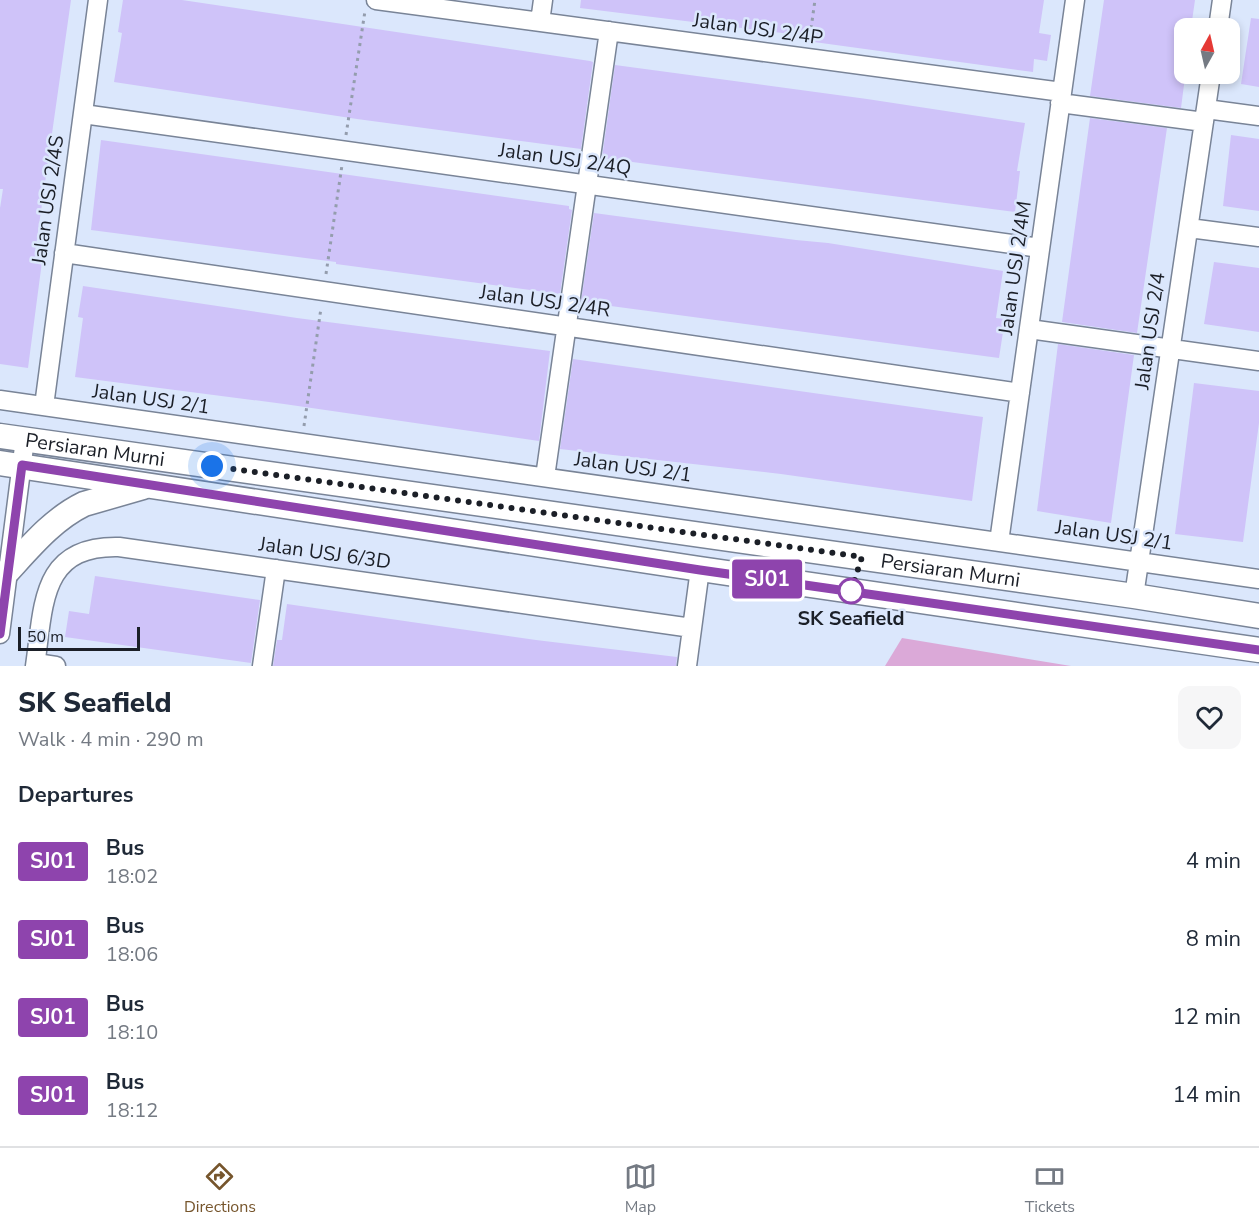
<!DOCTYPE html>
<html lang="en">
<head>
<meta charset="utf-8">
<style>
  :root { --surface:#fff; --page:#f6f6f7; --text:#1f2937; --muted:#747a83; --line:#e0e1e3; --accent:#76552c }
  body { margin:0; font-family:"Nunito Sans",sans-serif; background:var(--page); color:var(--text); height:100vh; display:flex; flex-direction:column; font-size:22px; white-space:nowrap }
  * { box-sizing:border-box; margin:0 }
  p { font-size:20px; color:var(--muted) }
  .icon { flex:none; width:33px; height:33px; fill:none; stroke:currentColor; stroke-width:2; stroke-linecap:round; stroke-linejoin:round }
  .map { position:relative; height:666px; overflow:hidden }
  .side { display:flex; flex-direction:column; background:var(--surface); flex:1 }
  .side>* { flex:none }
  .badge { padding:0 12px; border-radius:4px; font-size:21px; line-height:39px }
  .needle { width:39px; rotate:8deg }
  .tools { position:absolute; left:1174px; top:18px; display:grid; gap:12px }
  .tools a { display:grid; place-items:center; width:66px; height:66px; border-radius:12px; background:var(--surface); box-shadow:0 3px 9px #0003; font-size:30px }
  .scale { position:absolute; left:18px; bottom:15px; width:122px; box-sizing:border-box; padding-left:6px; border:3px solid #1b1f27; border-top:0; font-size:16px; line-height:21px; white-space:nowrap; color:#1b1f27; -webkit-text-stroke:4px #dbe7fc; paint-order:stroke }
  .you { position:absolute; width:30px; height:30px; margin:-15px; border:4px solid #fff; border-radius:50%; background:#1a73e8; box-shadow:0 0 0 9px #1a73e833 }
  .map>.badge { position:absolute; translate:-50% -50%; box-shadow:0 0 0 3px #fff }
  h2 { padding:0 18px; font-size:22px; line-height:54px }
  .round { display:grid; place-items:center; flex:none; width:63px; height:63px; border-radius:12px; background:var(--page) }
  .summary { display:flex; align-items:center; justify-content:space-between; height:102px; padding:0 18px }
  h1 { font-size:28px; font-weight:800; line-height:45px }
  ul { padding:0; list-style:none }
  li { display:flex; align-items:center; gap:18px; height:78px; padding:0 18px }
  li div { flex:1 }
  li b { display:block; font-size:22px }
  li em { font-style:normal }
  li .badge { min-width:66px; font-weight:700; text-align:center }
  .tab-bar { display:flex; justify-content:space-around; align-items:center; height:84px; border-top:2px solid var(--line); background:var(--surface); font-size:16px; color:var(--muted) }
  .tab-bar a { display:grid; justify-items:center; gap:3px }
  .tab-bar .current { color:var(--accent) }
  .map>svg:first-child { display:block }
  .pitch { fill:#dba9d8 }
  .building { fill:#cfc3f9 }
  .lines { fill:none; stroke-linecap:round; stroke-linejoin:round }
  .minor-casing { stroke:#798497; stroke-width:21 }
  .major-casing { stroke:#798497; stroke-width:27 }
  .path { stroke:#949dad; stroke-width:3; stroke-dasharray:3 4.5; stroke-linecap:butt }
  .minor { stroke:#fff; stroke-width:18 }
  .major { stroke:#fff; stroke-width:24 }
  .line-casing { stroke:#fff; stroke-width:14 }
  .line { stroke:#8e44ad; stroke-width:9 }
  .walk { stroke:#1b1f27; stroke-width:6; stroke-dasharray:0 10.8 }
  .stop-dot { fill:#fff; stroke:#8e44ad; stroke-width:3 }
  .labels { text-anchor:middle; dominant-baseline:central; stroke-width:5; stroke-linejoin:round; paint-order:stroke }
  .street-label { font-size:20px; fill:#1b1f27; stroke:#dbe7fc }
  .stop-label { font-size:20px; font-weight:bold; fill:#1b1f27; stroke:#dbe7fc }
</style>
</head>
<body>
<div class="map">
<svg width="1259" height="666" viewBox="0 0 1259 666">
  <rect width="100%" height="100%" fill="#dbe7fc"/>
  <path class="pitch" d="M902 638 1071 666H885Z"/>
  <path class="building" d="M0 0H71L35 253 43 254 28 368 0 364V208L3 189H0Z
    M123 0H182L590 61 593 62 581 149 357 119 114 82 122 33 118 32Z
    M581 0H1044L1039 33 1051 35 1047 61 1034 59 1033 72 814 42 815 37 580 8Z
    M1104 0H1195L1191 28H1185V77L1181 108 1090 96Z
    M1251 18 1259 19V87L1241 84Z
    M615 65 867 99 1025 123 1017 171H1020L1015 212 602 158Z
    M1090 118 1167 128 1137 333 1062 322Z
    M1231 135 1259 139V211L1223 206Z
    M101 140 569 206V209L572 210 560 294 336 264V262L91 230Z
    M594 213 796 240 828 243 1003 271 996 318 1005 319 999 358 581 302Z
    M1214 262 1259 268V332L1204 324Z
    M83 286 297 318 550 351 539 441 284 404 75 377 83 318 78 317Z
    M1058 344 1134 355 1111 523 1037 511Z
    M573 359 983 417 972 501 781 474 560 449Z
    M1194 383 1259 391V423L1243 542 1175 534Z
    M95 576 260 600 251 663 65 637 69 611 89 614Z
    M287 604 536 640 677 657 676 666H273L277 640H282Z"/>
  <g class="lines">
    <defs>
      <path id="minor" d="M376 0 1062 92
        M540 22 543 0
        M1218 28 1222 0
        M1060 103 1204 122
        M1206 109 1259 116
        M83 114 1040 248
        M1189 228 1259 237
        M64 253 1020 393
        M1029 329 1259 361
        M0 400 1259 579
        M44 406 98 0
        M545 477 609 31
        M999 542 1075 0
        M1134 596 1211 74
        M0 634 25 439
        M36 663 56 666
        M35 666C44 605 40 545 119 547L692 628
        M262 666 276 569
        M687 666 700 569"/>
      <g id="major">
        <path id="s1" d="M0 436 1134 596 1259 616"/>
        <path d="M0 463 700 569 1259 650"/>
        <path d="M7 572C30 547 53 519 84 504L143 487"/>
      </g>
    </defs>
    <use href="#minor" class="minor-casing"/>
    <use href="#major" class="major-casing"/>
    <path class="path" d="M809 43 815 0
      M346 135 365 11
      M326 274 342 165
      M304 426 321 308"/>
    <use href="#minor" class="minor"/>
    <use href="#major" class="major"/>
  </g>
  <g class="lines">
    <defs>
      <path id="line" d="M0 634 22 465 700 570 1259 650"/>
    </defs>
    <use href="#line" class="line-casing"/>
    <use href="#line" class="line"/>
    <path class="walk" d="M212 466 862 557 851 591"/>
  </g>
  <circle class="stop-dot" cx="851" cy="591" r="12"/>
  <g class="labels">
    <g class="street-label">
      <text transform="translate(758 29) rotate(8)">Jalan USJ 2/4P</text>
      <text transform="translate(565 159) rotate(8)">Jalan USJ 2/4Q</text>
      <text transform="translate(48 200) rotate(-82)">Jalan USJ 2/4S</text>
      <text transform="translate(1015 268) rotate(-82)">Jalan USJ 2/4M</text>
      <text transform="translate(545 301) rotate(8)">Jalan USJ 2/4R</text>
      <text transform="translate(1150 331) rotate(-82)">Jalan USJ 2/4</text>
      <text transform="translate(151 399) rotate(8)">Jalan USJ 2/1</text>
      <text stroke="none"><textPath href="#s1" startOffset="96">Persiaran Murni</textPath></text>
      <text transform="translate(633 467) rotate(8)">Jalan USJ 2/1</text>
      <text transform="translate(1114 535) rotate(8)">Jalan USJ 2/1</text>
      <text transform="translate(325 553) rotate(8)">Jalan USJ 6/3D</text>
      <text stroke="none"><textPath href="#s1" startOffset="960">Persiaran Murni</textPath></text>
    </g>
    <g class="stop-label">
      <text x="851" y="618">SK Seafield</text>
    </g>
  </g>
</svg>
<div class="tools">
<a><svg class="needle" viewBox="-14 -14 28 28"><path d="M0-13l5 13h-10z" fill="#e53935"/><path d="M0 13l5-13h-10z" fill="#747a83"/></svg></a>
</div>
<div class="scale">50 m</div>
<div class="you" style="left:212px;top:466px"></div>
<b class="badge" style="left:767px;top:579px;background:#8e44ad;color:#fff">SJ01</b>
</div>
<section class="side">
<div class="summary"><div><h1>SK Seafield</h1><p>Walk · 4 min · 290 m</p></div><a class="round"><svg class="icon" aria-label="heart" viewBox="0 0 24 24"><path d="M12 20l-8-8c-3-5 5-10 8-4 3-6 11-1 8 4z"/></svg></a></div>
<h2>Departures</h2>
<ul>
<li><span class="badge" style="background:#8e44ad;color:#fff">SJ01</span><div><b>Bus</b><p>18:02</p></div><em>4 min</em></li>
<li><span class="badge" style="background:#8e44ad;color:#fff">SJ01</span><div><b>Bus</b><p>18:06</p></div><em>8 min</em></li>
<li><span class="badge" style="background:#8e44ad;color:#fff">SJ01</span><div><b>Bus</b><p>18:10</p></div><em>12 min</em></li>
<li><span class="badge" style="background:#8e44ad;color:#fff">SJ01</span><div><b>Bus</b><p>18:12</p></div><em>14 min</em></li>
</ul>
</section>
<nav class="tab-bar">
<a class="current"><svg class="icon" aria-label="directions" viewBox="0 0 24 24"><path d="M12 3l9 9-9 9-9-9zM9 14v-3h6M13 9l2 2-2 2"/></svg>Directions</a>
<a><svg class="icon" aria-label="map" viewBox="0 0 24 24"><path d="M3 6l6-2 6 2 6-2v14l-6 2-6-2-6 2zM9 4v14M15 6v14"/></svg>Map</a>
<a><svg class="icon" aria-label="tickets" viewBox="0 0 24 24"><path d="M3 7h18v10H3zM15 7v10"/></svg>Tickets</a>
</nav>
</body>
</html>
